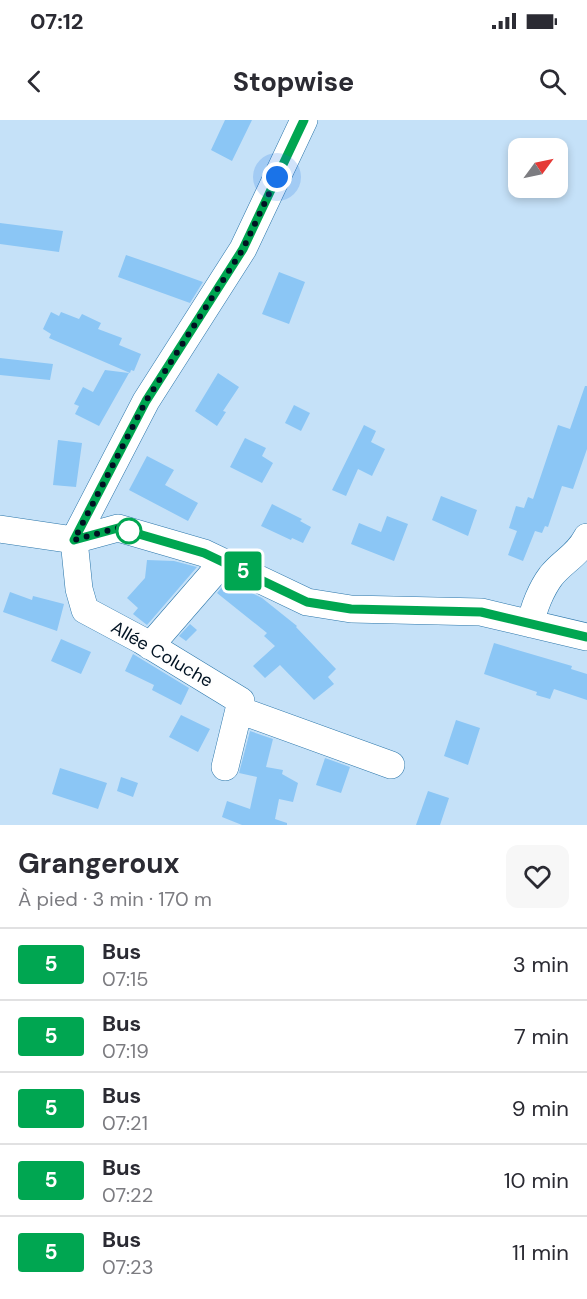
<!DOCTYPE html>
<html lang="fr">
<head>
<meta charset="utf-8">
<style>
  :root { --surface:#fff; --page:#f7f7f7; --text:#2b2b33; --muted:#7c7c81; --line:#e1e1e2 }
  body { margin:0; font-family:"DM Sans",sans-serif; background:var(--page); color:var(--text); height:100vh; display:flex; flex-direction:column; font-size:22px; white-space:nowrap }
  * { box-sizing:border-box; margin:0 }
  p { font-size:20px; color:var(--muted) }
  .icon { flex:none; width:33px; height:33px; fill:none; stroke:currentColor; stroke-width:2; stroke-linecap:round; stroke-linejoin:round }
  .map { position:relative; height:705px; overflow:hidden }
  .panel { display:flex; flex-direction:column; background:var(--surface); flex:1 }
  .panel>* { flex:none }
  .badge { padding:0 12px; border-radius:4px; font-size:21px; line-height:39px }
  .needle { width:39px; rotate:57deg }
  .buttons { position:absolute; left:508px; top:18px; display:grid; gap:12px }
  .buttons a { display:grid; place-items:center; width:60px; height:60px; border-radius:12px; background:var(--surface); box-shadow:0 3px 9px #0003; font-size:30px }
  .you { position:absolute; width:30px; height:30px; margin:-15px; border:4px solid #fff; border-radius:50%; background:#1a73e8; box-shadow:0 0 0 9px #1a73e833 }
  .map>.badge { position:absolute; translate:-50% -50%; box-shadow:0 0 0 3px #fff }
  .round { display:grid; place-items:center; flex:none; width:63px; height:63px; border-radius:12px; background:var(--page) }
  .head { display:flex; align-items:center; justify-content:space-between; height:102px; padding:0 18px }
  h1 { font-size:28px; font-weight:700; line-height:45px }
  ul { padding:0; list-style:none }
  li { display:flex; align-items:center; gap:18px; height:72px; padding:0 18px; border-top:2px solid var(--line) }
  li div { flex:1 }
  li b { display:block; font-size:22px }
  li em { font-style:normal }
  li .badge { min-width:66px; font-weight:700; text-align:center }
  .status { display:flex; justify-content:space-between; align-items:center; height:42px; padding:0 30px; background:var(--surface); direction:ltr }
  .status svg { height:16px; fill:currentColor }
  header { display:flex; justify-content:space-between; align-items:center; height:78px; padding:0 18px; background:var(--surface); font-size:27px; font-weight:700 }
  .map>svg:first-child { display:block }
  .building { fill:#8bc6f5 }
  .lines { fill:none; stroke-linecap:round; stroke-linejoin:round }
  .minor-casing { stroke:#2b76aa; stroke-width:28 }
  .minor { stroke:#fff; stroke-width:27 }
  .line-casing { stroke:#fff; stroke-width:14 }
  .line { stroke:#00a651; stroke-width:9 }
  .walk { stroke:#001222; stroke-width:6; stroke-dasharray:0 10.8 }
  .stop-dot { fill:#fff; stroke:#00a651; stroke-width:3 }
  .labels { text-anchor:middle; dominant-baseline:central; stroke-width:6; stroke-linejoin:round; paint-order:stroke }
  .street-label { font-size:18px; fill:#001222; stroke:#fefefe }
</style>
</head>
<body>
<div class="status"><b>07:12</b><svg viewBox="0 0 49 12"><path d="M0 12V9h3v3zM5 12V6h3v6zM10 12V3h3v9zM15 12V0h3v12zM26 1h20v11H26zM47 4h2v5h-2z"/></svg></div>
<header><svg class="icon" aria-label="back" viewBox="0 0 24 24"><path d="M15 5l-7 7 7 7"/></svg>Stopwise<svg class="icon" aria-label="search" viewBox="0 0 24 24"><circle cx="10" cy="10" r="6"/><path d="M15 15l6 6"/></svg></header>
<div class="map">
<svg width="587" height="705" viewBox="0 0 587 705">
  <rect width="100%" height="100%" fill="#c5e1f8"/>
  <path class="building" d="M225 0H252L232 41 211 30Z
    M0 103 63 111 59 132 0 124Z
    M126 135 164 148 203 162 190 183 118 157Z
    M279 152 305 162 289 204 262 194Z
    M51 192 59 196 61 192 79 199 82 194 101 203 98 209 122 218 119 225 141 234 134 251 131 250 130 253 49 218 51 214 43 209Z
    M0 238 53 244 50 260 0 255Z
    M105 250 129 253 99 306 75 294 79 286 74 284 83 267 93 272Z
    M218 253 239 267 223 291 226 292 217 306 195 291Z
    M585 266H587V329L573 369 562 366 548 407 545 406 542 413 535 411 523 441 508 435 517 411 509 408 516 386 524 388 528 377 533 379 558 305 570 309Z
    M294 285 310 293 301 311 285 303Z
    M364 305 376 311 371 322 385 329 372 356 358 349 346 376 332 370Z
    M245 318 266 328 262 336 273 343 262 363 230 347Z
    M58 320 82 323 76 367 53 365Z
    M147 336 174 350 165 365 198 383 188 401 129 370Z
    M441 376 477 390 468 416 432 400Z
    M272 384 302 399 300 401 311 407 303 423 292 418 291 420 261 406Z
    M387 396 408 404 394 441 351 424 359 403 381 412Z
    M147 440 174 441 197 447 147 505 133 494 138 488 127 478 145 458Z
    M227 461 262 478 297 506 296 507 336 549 328 557 334 564 314 580 280 545 265 558 253 546 275 526 264 516 267 513 217 473Z
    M10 472 32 480 33 476 64 484 57 511 3 492Z
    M190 504 197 510 186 521 179 516Z
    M61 519 91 532 81 554 51 541Z
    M494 523 572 546 571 549 587 554V580L554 569 550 579 536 575 537 572 484 554Z
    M133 534 189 568 181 585 152 570 154 565 125 551Z
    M181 595 210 609 198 632 169 617Z
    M456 600 480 608 468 645 444 636Z
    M250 611 273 619 266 647 283 650 282 654 298 663 293 682 279 679 275 699 287 703V705H242L222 697 227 681 250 689 257 657 239 653Z
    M325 638 350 647 341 673 316 665Z
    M60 648 107 663 98 689 52 674Z
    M121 657 138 663 133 677 117 671Z
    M428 671 449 678 440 705H416Z"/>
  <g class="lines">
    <defs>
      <path id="minor" d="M0 409 74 420 118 408 204 433 307 482 351 489 481 492 587 517
        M74 420 146 281 243 129 304 0
        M74 420 79 469 85 490 141 520 241 581 225 647
        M531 504C533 488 542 468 551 456 563 441 577 436 587 417
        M150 526 223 442
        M239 590 391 645"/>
    </defs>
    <use href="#minor" class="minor-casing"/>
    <use href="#minor" class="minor"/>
  </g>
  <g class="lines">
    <defs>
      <path id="line" d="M304 0 243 129 146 281 74 420 118 408 204 433 307 482 351 489 481 492 587 517"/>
    </defs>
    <use href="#line" class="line-casing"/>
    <use href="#line" class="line"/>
    <path class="walk" d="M129 411 139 414 118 408 74 420 146 281 243 129 277 57"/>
  </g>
  <circle class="stop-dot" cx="129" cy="411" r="12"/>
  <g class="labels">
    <g class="street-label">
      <text transform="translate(162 534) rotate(30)">Allée Coluche</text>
    </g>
  </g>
</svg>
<div class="buttons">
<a><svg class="needle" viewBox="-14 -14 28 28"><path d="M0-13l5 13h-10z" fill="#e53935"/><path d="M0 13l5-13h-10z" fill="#7c7c81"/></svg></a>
</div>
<div class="you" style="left:277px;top:57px"></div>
<b class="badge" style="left:243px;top:451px;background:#00a651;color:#fff">5</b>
</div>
<section class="panel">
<div class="head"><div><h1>Grangeroux</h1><p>À pied · 3 min · 170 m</p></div><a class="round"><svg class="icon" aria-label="heart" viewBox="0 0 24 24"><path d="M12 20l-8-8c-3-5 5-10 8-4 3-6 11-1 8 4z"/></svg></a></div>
<ul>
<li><span class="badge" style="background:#00a651;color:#fff">5</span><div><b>Bus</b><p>07:15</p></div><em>3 min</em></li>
<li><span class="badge" style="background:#00a651;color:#fff">5</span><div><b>Bus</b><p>07:19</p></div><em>7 min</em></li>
<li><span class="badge" style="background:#00a651;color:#fff">5</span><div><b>Bus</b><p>07:21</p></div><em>9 min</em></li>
<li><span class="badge" style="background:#00a651;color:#fff">5</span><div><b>Bus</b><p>07:22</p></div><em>10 min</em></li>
<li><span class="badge" style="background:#00a651;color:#fff">5</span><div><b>Bus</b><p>07:23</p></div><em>11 min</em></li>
</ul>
</section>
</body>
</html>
